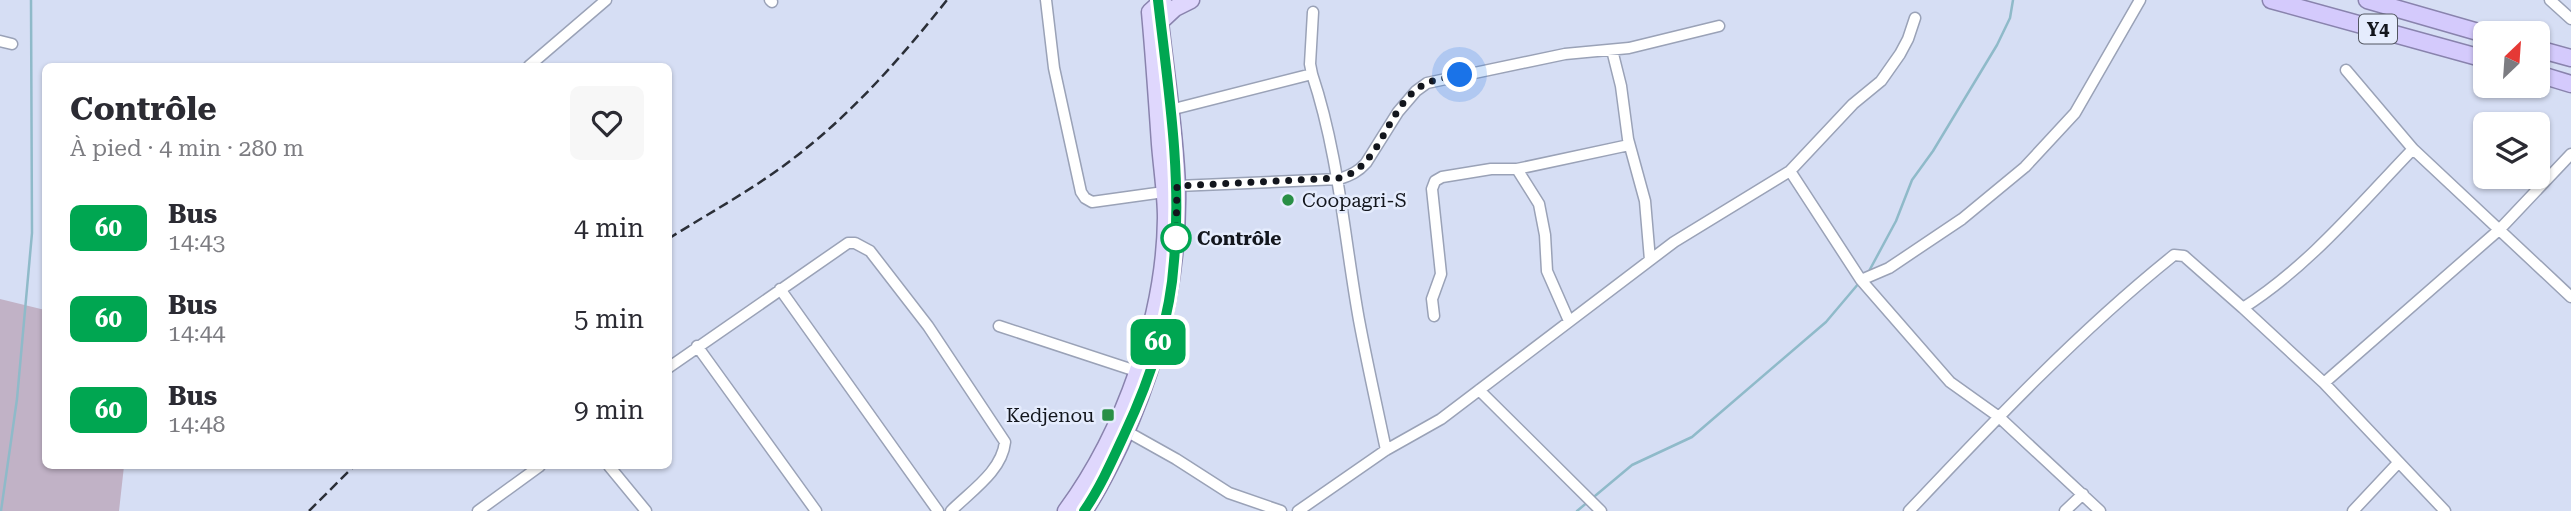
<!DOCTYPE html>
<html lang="fr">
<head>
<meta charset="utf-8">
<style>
  :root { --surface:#fff; --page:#f7f7f7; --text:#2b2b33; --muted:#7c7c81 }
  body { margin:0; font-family:"Roboto Serif",serif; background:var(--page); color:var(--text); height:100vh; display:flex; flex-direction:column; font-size:26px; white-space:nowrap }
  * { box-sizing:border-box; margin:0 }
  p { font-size:23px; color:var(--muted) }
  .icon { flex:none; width:38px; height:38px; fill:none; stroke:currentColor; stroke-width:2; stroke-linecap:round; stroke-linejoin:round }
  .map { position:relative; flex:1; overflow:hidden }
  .panel { position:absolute; left:42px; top:63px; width:630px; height:406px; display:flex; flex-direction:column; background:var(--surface); border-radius:10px; box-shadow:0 2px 5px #0004 }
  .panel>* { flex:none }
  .badge { padding:0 14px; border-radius:10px; font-size:24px; line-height:46px }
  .needle { width:46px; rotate:25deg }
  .buttons { position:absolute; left:2473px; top:21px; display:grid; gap:14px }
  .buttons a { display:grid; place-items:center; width:77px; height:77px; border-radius:10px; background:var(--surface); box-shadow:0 2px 5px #0004; font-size:35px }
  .you { position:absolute; width:35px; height:35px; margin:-18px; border:5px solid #fff; border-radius:50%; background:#1a73e8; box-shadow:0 0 0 10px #1a73e833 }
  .map>.badge { position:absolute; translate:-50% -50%; box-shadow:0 0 0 4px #fff }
  .round { display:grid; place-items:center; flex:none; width:74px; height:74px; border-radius:10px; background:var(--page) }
  .head { display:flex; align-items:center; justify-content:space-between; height:119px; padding:0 28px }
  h1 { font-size:33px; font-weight:700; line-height:52px }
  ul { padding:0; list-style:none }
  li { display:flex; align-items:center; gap:21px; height:91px; padding:0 28px }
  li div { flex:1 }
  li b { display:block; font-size:26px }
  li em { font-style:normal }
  li .badge { min-width:77px; font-weight:700; text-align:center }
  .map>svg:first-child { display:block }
  .green { fill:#c1b2c6 }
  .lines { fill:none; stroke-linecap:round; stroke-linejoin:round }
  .stream { stroke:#8fbac9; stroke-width:2.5 }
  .minor-casing { stroke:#9aa2b7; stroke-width:13 }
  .primary-casing { stroke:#8983ad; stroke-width:19 }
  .trunk-casing { stroke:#8983ad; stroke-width:19 }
  .minor { stroke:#fff; stroke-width:10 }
  .primary { stroke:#dfd7fd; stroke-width:16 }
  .trunk { stroke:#d4cafc; stroke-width:16 }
  .rail { stroke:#2b2f38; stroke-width:2.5; stroke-dasharray:10 5; stroke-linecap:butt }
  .line-casing { stroke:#fff; stroke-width:16 }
  .line { stroke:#00a651; stroke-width:10 }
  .walk { stroke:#13161d; stroke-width:7; stroke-dasharray:0 12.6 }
  .poi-dot { fill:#298f45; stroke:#e5ecfd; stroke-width:2.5 }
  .stop-dot { fill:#fff; stroke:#00a651; stroke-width:3.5 }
  .labels { text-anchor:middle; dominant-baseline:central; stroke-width:5; stroke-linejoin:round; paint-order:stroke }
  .shield { fill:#e5ecfd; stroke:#525660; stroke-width:2 }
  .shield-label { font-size:18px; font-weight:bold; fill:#13161d }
  .poi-label { font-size:19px; fill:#13161d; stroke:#e5ecfd; text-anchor:start }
  .stop-label { font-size:19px; font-weight:bold; fill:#13161d; stroke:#e5ecfd; text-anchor:start }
</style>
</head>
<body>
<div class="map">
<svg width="2571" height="511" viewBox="0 0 2571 511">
  <rect width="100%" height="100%" fill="#d6def4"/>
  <path class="green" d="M0 299 45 310 46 466H124L119 511H0Z"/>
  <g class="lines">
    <path class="stream" d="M1868 273 1896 221 1912 180 1933 151 1997 45 2010 18 2013 0
      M1 511 17 399 32 233 31 0
      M1577 511 1632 465 1692 437 1826 322 1859 283"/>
    <defs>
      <path id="minor" d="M770 0 772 2
        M1046 0 1054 68 1081 192 1085 198 1092 202 1164 192
        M2550 0 2571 19
        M0 41 12 44
        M1612 50 1621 86 1628 139 1645 201 1650 260
        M529 66 606 0
        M2346 70 2413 149 2571 297
        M1312 74C1339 155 1344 237 1359 320 1367 363 1377 407 1386 450
        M1170 110 1312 74 1310 64 1313 12
        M2413 149C2359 205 2309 266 2243 308L2324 383 2445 511
        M1517 169 1539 204 1545 235 1547 271 1569 321
        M1790 171 1861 280 1950 382 1999 417 2100 511
        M1177 186 1339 179C1351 175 1358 172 1366 163L1398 112 1416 91 1427 83 1565 54 1629 48 1719 26
        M1861 280 1889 268 1962 219 2025 167 2075 113 2140 0
        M780 289 938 511
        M1434 316 1432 299 1441 274 1432 189 1435 181 1442 177 1491 169H1517L1629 145
        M999 326 1136 371
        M697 346 816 511
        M668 368 848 243H855L870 251 928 326 1005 442C1002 471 971 491 951 511
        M2324 383 2500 229 2571 154
        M1479 390 1601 511
        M1126 431 1176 459 1229 493 1281 511
        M609 466 646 511
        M478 511 540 466
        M1298 511 1386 450 1441 419 1674 242 1790 171 1853 104 1881 81 1900 54 1908 39 1915 18
        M1909 511C1993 422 2078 332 2174 255L2184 256 2243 308
        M2065 511 2083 494
        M2353 511 2398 463"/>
      <path id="primary" d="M1066 511C1124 432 1165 317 1166 218 1166 194 1162 169 1160 144 1157 100 1154 56 1150 12L1163 0
        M1084 511C1098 491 1109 468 1120 445 1158 363 1179 278 1177 187 1175 132 1166 77 1160 22L1175 8 1191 0"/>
      <path id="trunk" d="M2271 0 2485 59
        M2367 0 2485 34
        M2538 49 2571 58
        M2538 74 2571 84"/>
    </defs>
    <use href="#minor" class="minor-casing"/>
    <use href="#primary" class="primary-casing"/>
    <use href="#trunk" class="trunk-casing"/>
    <use href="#minor" class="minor"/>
    <use href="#primary" class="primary"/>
    <use href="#trunk" class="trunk"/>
    <path class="rail" d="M668 239C709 213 752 190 790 161 851 115 900 59 947 0
      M309 511 354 466"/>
  </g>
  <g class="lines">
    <defs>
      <path id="line" d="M1084 511C1100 488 1112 461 1124 435 1149 382 1170 321 1174 261 1182 174 1168 87 1158 0"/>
    </defs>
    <use href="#line" class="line-casing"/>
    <use href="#line" class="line"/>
    <path class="walk" d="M1176 238 1177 186 1339 178C1384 167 1386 102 1427 83 1437 79 1449 77 1460 75"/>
  </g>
  <g class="poi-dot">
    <circle cx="1288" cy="200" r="7"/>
    <rect x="1101" y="408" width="14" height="14" rx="3.5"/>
  </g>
  <circle class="stop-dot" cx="1176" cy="238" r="14"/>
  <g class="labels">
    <rect class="shield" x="2359" y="14.5" width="38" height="29" rx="5"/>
    <g class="shield-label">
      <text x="2378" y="29">Y4</text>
    </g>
    <g class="poi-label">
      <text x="1302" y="200">Coopagri-S</text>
      <text x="1094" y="415" text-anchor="end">Kedjenou</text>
    </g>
    <g class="stop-label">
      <text x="1197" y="238">Contrôle</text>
    </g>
  </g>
</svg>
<div class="buttons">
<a><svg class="needle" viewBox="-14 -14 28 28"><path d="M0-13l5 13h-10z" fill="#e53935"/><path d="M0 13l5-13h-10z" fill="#7c7c81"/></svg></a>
<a><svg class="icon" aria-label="layers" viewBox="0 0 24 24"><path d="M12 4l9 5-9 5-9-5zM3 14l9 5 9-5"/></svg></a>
</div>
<div class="you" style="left:1460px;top:75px"></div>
<b class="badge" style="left:1158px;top:342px;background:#00a651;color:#fff">60</b>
<section class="panel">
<div class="head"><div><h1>Contrôle</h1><p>À pied · 4 min · 280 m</p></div><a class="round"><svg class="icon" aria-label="heart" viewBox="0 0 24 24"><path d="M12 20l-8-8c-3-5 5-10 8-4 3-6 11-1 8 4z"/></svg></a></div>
<ul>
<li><span class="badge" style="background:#00a651;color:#fff">60</span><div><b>Bus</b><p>14:43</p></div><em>4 min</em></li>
<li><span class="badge" style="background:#00a651;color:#fff">60</span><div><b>Bus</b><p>14:44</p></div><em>5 min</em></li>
<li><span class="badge" style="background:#00a651;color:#fff">60</span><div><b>Bus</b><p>14:48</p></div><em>9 min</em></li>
</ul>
</section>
</div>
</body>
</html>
